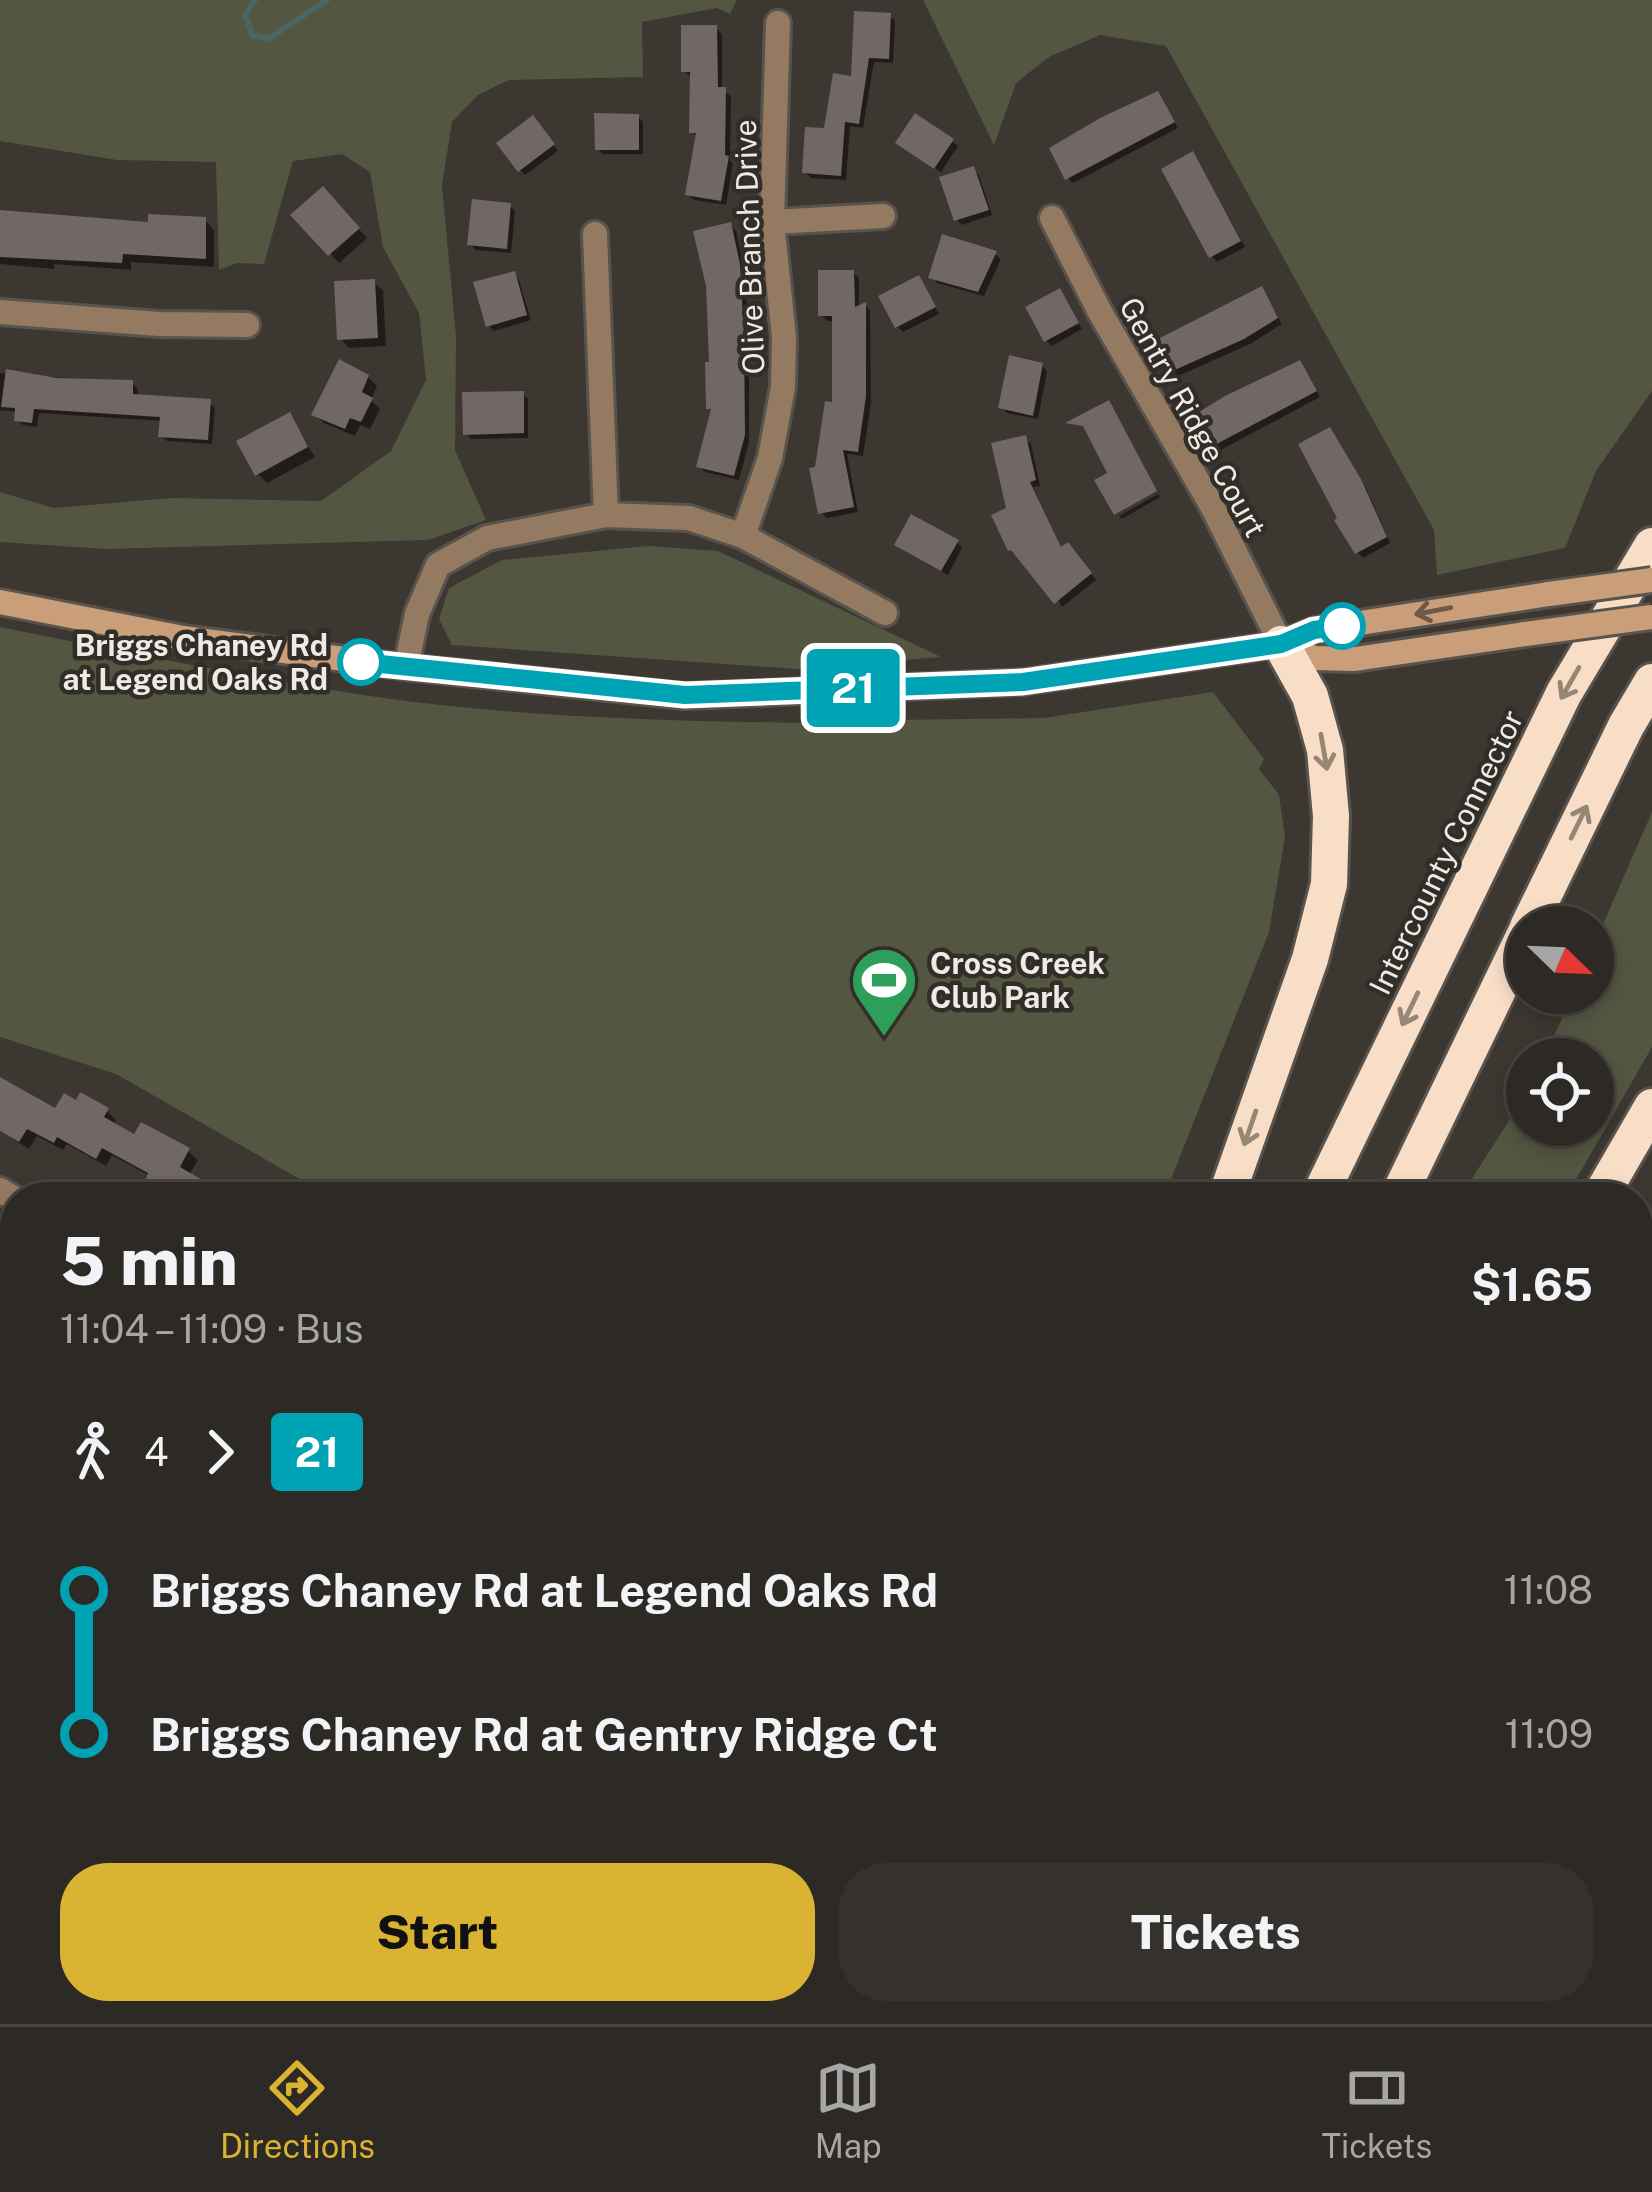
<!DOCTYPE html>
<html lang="en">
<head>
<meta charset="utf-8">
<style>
  :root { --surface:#2d2924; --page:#35312c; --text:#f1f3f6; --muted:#a7a6a6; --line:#484541; --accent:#dab333 }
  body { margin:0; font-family:"Public Sans",sans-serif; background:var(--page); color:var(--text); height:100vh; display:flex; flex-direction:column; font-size:45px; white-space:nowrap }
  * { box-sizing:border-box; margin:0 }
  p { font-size:39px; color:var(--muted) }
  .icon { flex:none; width:66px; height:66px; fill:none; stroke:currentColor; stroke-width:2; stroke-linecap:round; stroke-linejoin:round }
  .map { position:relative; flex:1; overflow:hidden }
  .panel { position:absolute; left:0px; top:1182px; width:1653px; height:843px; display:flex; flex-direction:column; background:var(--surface); border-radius:48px 48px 0 0; box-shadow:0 6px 18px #0003,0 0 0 3px var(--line) }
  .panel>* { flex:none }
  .badge { padding:0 24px; border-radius:9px; font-size:42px; line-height:78px }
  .needle { width:78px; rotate:113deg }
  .fabs { position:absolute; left:1506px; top:906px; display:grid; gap:24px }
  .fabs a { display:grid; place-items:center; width:108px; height:108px; border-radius:50%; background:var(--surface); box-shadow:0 6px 18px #0003,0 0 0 3px var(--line); font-size:60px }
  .map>.badge { position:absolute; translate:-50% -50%; box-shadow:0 0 0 6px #fff }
  .legs { display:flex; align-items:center; gap:18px; height:132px; padding:0 60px; font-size:39px }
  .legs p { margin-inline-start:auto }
  .summary { display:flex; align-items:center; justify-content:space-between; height:204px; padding:0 60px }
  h1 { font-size:66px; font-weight:800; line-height:90px }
  .primary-button { display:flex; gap:24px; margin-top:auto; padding:24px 60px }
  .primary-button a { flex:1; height:138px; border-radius:48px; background:var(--accent); color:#111; font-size:48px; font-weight:800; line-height:138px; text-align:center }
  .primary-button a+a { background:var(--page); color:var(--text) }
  ul { padding:0 60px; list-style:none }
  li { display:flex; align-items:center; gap:42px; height:144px; font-size:45px }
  li i { display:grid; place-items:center; width:18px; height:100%; margin:0 15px; background:currentColor }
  li i::after { content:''; width:30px; height:30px; margin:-15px; border:9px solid; border-radius:50%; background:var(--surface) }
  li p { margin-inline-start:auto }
  li:first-child i { background:linear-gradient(#0000 50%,currentColor 0) }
  li:last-child i { background:linear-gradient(currentColor 50%,#0000 0) }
  .tabs { display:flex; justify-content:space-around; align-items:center; height:168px; border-top:3px solid var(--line); background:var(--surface); font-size:33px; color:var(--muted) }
  .tabs a { display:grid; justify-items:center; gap:6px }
  .tabs .active { color:var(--accent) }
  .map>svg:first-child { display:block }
  .green { fill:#535641 }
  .shadow { fill:#0007 }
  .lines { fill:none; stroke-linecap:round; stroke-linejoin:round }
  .stream { stroke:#4c6463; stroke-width:6 }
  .building { fill:#726767 }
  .minor-casing { stroke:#58544d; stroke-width:30 }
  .secondary-casing { stroke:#58544d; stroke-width:30 }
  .motorway-casing { stroke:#58544d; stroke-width:42 }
  .minor { stroke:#957a62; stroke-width:24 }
  .secondary { stroke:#ca9e78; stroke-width:24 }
  .motorway { stroke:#f9dec7; stroke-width:36 }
  .secondary-bridge-casing { stroke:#58544d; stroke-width:30; stroke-linecap:butt }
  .secondary-bridge { stroke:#ca9e78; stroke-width:24 }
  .oneway { stroke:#6f5a47 }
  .oneway2 { stroke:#968676 }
  .line-1-casing { stroke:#fff; stroke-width:27 }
  .line-1 { stroke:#00a3b4; stroke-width:18 }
  .stop-1-dot { fill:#fff; stroke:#00a3b4; stroke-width:6 }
  .labels { text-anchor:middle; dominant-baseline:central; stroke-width:9; stroke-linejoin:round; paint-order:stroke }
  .street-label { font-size:30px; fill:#eeebe7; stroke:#322d26 }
  .stop-label { font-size:30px; font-weight:bold; fill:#eeebe7; stroke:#322d26; text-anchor:end }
  .poi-label { font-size:30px; font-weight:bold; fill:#eeebe7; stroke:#322d26; text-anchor:start }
</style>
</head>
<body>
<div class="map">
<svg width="1652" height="2024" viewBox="0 0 1652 2024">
  <rect width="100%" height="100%" fill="#3c3730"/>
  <path class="green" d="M0 0H737L730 14 717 8 642 22 643 77 509 80 478 95 452 122 442 185 456 336 455 450 486 520 428 540 106 549 0 542V492L54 508 171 498 321 501 391 451 426 380 419 313 383 247 370 172 342 154 293 161 264 264 237 263 219 270 216 162 117 160 0 141Z
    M923 0H1652V391L1596 471 1565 548 1437 575 1434 530 1166 46 1100 35 1049 57 1016 83 994 145Z
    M648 546 718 551 941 657 797 669 452 645 439 619 449 588 502 560Z
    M0 627C125 652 250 678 377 697 518 717 662 721 804 723L822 732 894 730 895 720 1044 718 1213 692 1264 759 1259 769 1279 795 1285 837 1269 932 1164 1197H331L116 1074 0 1037Z
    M1652 812V1047L1566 1197H1460L1527 1093V1125H1593V1059H1544L1573 993H1593V947Z
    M1652 1209V1350L1638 1360V1229Z
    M0 1441 15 1450V1775L0 1770Z
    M1652 1674V2024H1126L1134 2010H1638V1680Z
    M511 2010H804L798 2024H532L533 2021Z"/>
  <path class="shadow" d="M889 15 895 21 893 63 874 62 863 128 850 126 846 180 811 178 805 172Z
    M716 28 722 34V90L731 96 730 161 733 164 726 205 694 200 688 194 698 137 692 132 690 76 684 71Z
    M1158 94 1178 128 1073 183 1068 178Z
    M638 117 643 122V154H603L598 149Z
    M538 124 558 151 525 175 520 170Z
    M952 141 958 146 941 172 905 148Z
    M1198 161 1245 247 1217 262 1212 256Z
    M973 169 979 175 992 215 962 225 956 219Z
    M332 199 367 238 339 263 295 215Z
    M509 206 515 211 511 253 476 250 470 244Z
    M0 213 151 225 205 220 214 230V267L131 262V270L54 264V269L0 264Z
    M730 225 736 231 745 272 749 345V442L739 480 705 472 699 466 713 412 709 408 712 365Z
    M995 254 1001 259 984 296 937 283 932 277Z
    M853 273 859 278V309L865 305 870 310 871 403 863 456 847 454 858 512 827 518 821 512 818 470 835 405V321H827L821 315Z
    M514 274 519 280 531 320 494 331 488 325Z
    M919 279 939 314 903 332 897 326Z
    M374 282 383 291 386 346 349 348 340 338Z
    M1261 290 1282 324 1250 344 1176 377 1171 372Z
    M1060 292 1082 329 1052 346 1046 340Z
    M1300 363 1320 397 1215 453 1210 447Z
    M1042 365 1047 371 1038 419 1007 413 1001 407Z
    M0 373 132 383 138 389 137 397 209 402 215 408 212 444 167 441 161 435 162 421 39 413 37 427 23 425 17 419 18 412 0 410Z
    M368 377 377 386 371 400 380 409 370 429 360 425 355 436 324 423 315 414Z
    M523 394 528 399V438L471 439 466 434Z
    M289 416 315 457 267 483 258 474Z
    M1335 436 1367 490 1390 543 1363 558 1357 552Z
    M1025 439 1031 444 1040 486 1033 487 1062 550 1073 551 1096 580 1062 607 1009 510Z
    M1158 494 1160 497 1122 519 1119 516Z
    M957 542 962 548 948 575 903 550Z
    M0 1081 57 1112 107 1111 116 1120 113 1125 135 1138 188 1151 198 1160 189 1175 226 1197H172L157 1189 148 1180 150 1176 112 1155 106 1166 67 1144 63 1150 37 1136 29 1149 0 1131Z
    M0 1274 15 1288V1323L7 1330 0 1323Z
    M1652 1464V1524L1638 1534V1474Z
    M7 1810 15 1812V1874L0 1869V1816L4 1817Z
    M0 1982 15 1986V2010H79L115 2024H0Z
    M363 2010H479L495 2024H366L361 2019Z"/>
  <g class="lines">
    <path class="stream" d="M255 0 245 15 252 35 268 39 327 0
      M1638 1847 1650 1826
      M1638 1865V1869
      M1228 2014 1234 2024
      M1309 2024 1316 2010"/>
  </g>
  <path class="building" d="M854 11 891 13 889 59 869 58 859 124 845 122 841 176 802 173 805 127 824 128 833 73 851 76Z
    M681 25H717L718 87H726L725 155 729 156 721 201 685 195 696 133H689L690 72H681Z
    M1158 91 1175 122 1065 180 1049 148 1102 117Z
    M594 113 639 114V150H595Z
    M915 113 954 139 934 169 895 143Z
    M533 115 555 144 518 172 496 143Z
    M1193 151 1241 241 1209 258 1161 169Z
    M974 166 989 210 954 221 939 177Z
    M323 186 360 228 328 256 290 215Z
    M472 199 511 203 507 249 467 245Z
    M0 210 148 222V214L206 217V259L123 254 122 263 0 257Z
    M731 222 740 264 744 337 745 435 734 476 696 467 711 409H706L705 362H709L706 286 693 231Z
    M942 234 997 251 978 292 928 278Z
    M818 270H854L855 307 866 302V396L858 452 843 450 854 507 818 514 809 468 815 467 825 401 832 402V316H818Z
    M515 271 527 315 486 327 473 282Z
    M919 275 936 307 895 328 878 296Z
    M375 279 378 338 337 340 334 281Z
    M1262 286 1278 318 1244 339 1168 373 1152 342Z
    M1060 288 1079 323 1044 342 1025 307Z
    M1009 355 1043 363 1033 416 998 408Z
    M339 359 369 375 362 392 373 398 361 422 350 418 345 429 311 415Z
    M1300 360 1317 391 1207 449 1191 417 1225 396Z
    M6 369 57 378 133 380V394L211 399 208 440 158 437 160 417 34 409 32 423 14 421 15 408 1 407Z
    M524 391V433L463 435 462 392Z
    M1109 400 1157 491 1114 515 1094 480 1107 473 1083 426 1065 423Z
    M290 412 308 447 255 476 236 441Z
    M1330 427 1362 481 1387 537 1355 554 1334 520 1337 518 1298 444Z
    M1026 435 1036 480 1030 482 1061 547 1068 542 1092 573 1054 604 1011 550 1008 551 991 515 1006 508 991 443Z
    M911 514 959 540 941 571 894 545Z
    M0 1077 55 1108 64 1093 76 1100 80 1092 109 1108 104 1117 134 1134 141 1122 190 1148 180 1167 232 1197H175L145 1181 148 1173 102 1148 96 1159 57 1137 54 1143 27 1129 19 1142 0 1131Z"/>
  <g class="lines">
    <defs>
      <path id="minor" d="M1052 218 1100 312 1212 506 1281 644
        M772 222 883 216
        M595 234 606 515
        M0 312 159 324 247 325
        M743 536 770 458 783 387 784 337 772 222 778 23
        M406 667 417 614 438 565 487 538 606 515 689 518 743 536 885 613
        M0 1190 15 1199
        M1638 1404 1652 1393
        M1638 1563 1652 1552
        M0 1930 15 1934
        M222 2010 243 2024"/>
      <path id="secondary" d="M0 602 183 638 406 667 685 696 1023 682 1281 644 1314 630 1549 594
        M1281 644 1314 658 1355 659 1525 634"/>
      <path id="motorway" d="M1528 927 1626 726 1652 682
        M1226 1197 1310 959 1329 884 1331 816 1325 750 1310 696 1281 644
        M1319 1197 1564 693 1652 546
        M1398 1197 1527 930
        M1600 1197 1652 1107
        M920 2024 927 2010
        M998 2024 1004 2010
        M1070 2024 1077 2010"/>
    </defs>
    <use href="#minor" class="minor-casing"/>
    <use href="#secondary" class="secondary-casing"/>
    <use href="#motorway" class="motorway-casing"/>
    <use href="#minor" class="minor"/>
    <use href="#secondary" class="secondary"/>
    <use href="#motorway" class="motorway"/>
    <defs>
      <path id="secondary-bridge" d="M1549 594 1652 580
        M1525 634 1652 617"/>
    </defs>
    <use href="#secondary-bridge" class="secondary-bridge-casing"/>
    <use href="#secondary-bridge" class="secondary-bridge"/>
  </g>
  <defs><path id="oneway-shaft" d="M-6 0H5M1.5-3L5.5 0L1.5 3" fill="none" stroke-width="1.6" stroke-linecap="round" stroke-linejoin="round" transform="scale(3)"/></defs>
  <use class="oneway" href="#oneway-shaft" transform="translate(1433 611) rotate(169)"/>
  <g class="oneway2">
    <use href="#oneway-shaft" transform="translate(1570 683) rotate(120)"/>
    <use href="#oneway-shaft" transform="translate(1324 752) rotate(80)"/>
    <use href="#oneway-shaft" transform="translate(1579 822) rotate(-64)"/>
    <use href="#oneway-shaft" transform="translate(1410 1009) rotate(116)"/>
    <use href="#oneway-shaft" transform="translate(1250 1128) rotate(109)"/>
  </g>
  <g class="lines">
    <defs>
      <path id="line-1" d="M361 662 685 695 1023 682 1281 644 1314 630 1342 626"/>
    </defs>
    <use href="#line-1" class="line-1-casing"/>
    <use href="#line-1" class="line-1"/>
  </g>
  <defs>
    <symbol id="stadium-pin" viewBox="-11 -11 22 30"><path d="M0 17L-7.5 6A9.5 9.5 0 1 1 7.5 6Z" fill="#2e9e5b" stroke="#322d26"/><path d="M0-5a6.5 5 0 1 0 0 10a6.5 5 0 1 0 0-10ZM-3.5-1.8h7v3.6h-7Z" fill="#fff"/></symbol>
  </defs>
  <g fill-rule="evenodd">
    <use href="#stadium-pin" x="846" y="942" width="76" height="104"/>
  </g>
  <g class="stop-1-dot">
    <circle cx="1342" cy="626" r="21"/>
    <circle cx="361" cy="662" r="21"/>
  </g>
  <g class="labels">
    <g class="street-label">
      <text transform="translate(749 247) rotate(-92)">Olive Branch Drive</text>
      <text transform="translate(1193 417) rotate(61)">Gentry Ridge Court</text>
      <text transform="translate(1446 852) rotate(-64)">Intercounty Connector</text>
    </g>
    <g class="stop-label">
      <text x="328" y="645">Briggs Chaney Rd<tspan x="328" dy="34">at Legend Oaks Rd</tspan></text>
    </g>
    <g class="poi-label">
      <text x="930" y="963">Cross Creek<tspan x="930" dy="34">Club Park</tspan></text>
    </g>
  </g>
</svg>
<div class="fabs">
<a><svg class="needle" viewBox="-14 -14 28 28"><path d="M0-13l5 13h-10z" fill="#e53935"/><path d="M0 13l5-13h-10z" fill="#a7a6a6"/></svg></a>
<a><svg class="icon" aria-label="locate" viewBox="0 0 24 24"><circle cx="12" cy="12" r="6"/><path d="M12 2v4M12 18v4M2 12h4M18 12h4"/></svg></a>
</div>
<b class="badge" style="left:853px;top:688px;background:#00a3b4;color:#fff">21</b>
<section class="panel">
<div class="summary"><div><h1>5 min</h1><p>11:04 – 11:09 · Bus</p></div><b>$1.65</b></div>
<div class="legs"><svg class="icon" aria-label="walk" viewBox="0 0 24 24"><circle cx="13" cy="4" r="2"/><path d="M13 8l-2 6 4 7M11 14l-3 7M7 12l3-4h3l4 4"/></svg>4<svg class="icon" aria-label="forward" viewBox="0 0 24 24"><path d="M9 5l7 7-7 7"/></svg><b class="badge" style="background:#00a3b4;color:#fff">21</b></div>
<ul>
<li><i style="color:#00a3b4"></i><b>Briggs Chaney Rd at Legend Oaks Rd</b><p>11:08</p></li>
<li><i style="color:#00a3b4"></i><b>Briggs Chaney Rd at Gentry Ridge Ct</b><p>11:09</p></li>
</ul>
<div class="primary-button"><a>Start</a><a>Tickets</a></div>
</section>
</div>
<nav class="tabs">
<a class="active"><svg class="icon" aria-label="directions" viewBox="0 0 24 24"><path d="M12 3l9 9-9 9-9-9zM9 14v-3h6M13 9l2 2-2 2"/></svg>Directions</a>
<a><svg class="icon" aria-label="map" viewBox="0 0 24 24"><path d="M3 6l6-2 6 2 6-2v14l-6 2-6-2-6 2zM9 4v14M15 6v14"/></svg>Map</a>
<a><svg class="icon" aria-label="tickets" viewBox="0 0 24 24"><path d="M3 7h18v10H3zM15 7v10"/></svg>Tickets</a>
</nav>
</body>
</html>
